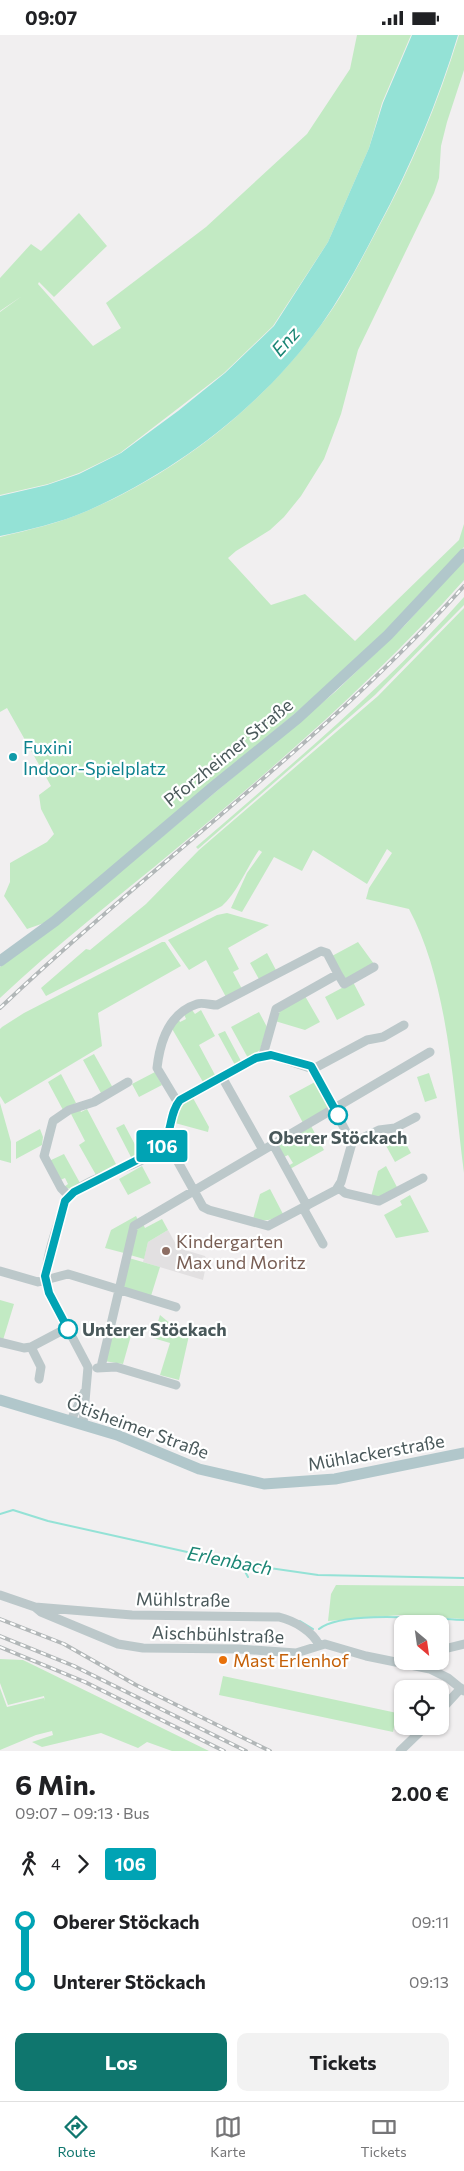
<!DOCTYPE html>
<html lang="de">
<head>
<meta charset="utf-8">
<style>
  :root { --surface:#fff; --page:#f2f2f2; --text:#202124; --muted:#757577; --line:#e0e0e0; --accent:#0f766e }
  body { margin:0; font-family:Commissioner,sans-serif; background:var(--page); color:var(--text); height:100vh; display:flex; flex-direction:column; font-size:19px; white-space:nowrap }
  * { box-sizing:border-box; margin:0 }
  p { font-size:16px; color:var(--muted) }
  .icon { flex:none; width:28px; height:28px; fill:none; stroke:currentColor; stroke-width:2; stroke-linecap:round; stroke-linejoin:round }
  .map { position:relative; height:1716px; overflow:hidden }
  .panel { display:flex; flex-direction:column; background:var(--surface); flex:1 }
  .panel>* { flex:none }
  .badge { padding:0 10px; border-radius:4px; font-size:18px; line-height:32px }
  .needle { width:32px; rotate:151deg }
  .controls { position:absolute; left:394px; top:1580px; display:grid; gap:10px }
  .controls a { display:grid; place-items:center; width:55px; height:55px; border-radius:10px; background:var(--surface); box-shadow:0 1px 4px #0004; font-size:25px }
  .map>.badge { position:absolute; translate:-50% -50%; box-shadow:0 0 0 2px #fff }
  .legs { display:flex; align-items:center; gap:8px; height:55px; padding:0 15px; font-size:16px }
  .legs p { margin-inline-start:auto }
  .overview { display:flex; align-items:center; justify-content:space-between; height:85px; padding:0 15px }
  h1 { font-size:28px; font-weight:700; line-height:38px }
  .primary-button { display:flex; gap:10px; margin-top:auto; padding:10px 15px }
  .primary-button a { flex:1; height:58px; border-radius:10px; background:var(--accent); color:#fff; font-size:20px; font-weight:700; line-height:58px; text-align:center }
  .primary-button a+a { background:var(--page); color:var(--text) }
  ul { padding:0 15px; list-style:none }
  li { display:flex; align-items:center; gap:18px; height:60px; font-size:19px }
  li i { display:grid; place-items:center; width:8px; height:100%; margin:0 6px; background:currentColor }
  li i::after { content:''; width:12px; height:12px; margin:-6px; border:4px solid; border-radius:50%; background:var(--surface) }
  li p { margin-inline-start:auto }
  li:first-child i { background:linear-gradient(#0000 50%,currentColor 0) }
  li:last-child i { background:linear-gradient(currentColor 50%,#0000 0) }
  .status { display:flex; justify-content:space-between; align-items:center; height:35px; padding:0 25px; background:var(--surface); direction:ltr }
  .status svg { height:14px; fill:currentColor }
  .tabs { display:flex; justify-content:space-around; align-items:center; height:70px; border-top:1px solid var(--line); background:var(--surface); font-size:14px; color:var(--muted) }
  .tabs a { display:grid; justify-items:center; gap:2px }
  .tabs .current { color:var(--accent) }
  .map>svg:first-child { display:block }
  .education { fill:#e2e0e1 }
  .green { fill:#c2eac3 }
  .water { fill:#94e2d6 }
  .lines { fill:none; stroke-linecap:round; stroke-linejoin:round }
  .stream { stroke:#94e2d6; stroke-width:2 }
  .minor { stroke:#bcc8ca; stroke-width:9 }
  .major { stroke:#b1c7cb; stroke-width:11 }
  .rail-casing { stroke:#b2b7b8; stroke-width:4 }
  .rail { stroke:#fff; stroke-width:2; stroke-dasharray:5.5; stroke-linecap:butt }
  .line-1-casing { stroke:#fff; stroke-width:11 }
  .line-1 { stroke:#00a3b4; stroke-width:8 }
  .culture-dot { fill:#0f9aa8; stroke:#fff; stroke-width:2 }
  .stop-1-dot { fill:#fff; stroke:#00a3b4; stroke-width:2.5 }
  .education-dot { fill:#8d6e63; stroke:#fff; stroke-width:2 }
  .food-dot { fill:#e8710a; stroke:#fff; stroke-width:2 }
  .labels { text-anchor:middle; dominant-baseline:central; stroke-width:4.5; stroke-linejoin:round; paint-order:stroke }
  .culture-label { font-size:18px; fill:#0d838f; stroke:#fff; text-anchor:start }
  .street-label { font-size:18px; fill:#49585a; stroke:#fff }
  .stop-label { font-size:18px; font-weight:bold; fill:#49585a; stroke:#fff }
  .education-label { font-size:18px; fill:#785e54; stroke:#fff; text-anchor:start }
  .food-label { font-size:18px; fill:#c56008; stroke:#fff; text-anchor:start }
  .water-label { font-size:19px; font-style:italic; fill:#1a8574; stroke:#fff }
</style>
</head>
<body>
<div class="status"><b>09:07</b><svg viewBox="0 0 49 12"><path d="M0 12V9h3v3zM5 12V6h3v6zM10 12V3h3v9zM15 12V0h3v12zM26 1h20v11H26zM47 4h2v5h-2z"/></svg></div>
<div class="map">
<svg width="464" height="1716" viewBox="0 0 464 1716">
  <rect width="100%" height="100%" fill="#f1eff0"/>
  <path class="education" d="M168 1195 178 1213 205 1221 207 1226 203 1245 143 1227 148 1207Z"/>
  <path class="green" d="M357 0H411L382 68 369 113 328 207 273 291 224 338 120 418 79 438 48 449 0 460V277L22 261 0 276V243L31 209 41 216 79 178 107 211 54 262 39 247 38 249 93 311 121 293 106 268 206 192 307 99 350 34Z
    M459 0H464V35L447 87 441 111 439 143 434 158 358 315 341 379 324 424 301 461 284 482 270 495 236 516 228 523 271 570 305 559 355 606 459 505 464 489V512L398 585 330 649 47 887 27 894 4 861 10 847V828L47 807 54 799 41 774 39 760 51 751 7 673 0 677V502C29 495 59 488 87 476 180 436 261 371 321 290 343 261 360 227 377 195 411 133 438 68 459 0Z
    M464 525V545C378 642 277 730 177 813 117 863 56 910 0 963V932L52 894 335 657 405 590Z
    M464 562V570L375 660 198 814 196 812C288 732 383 654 464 562Z
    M464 573V1138C453 1054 449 949 409 874L366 864 369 853 392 818 387 814 367 849 313 815 302 836 274 822 242 877 231 873 247 838 262 817 259 815C247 832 237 858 222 871L46 961 41 953 86 914 90 915 146 869 199 815 378 661Z
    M227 878 269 890 228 913 239 934 233 937 242 954 226 962 206 925 189 935 168 905 217 880Z
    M162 907H165L181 931 98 978 102 1011 5 1069 0 1061V994L2 992 24 978Z
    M358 907 374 929 345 945 332 921Z
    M267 918 277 937 260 946 250 928Z
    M353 947 365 970 337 985 325 962Z
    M305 961 320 987 305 995 275 986 281 974Z
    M192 975 195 979 201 975 215 1001 199 1010 215 1040 203 1047 171 992 178 983 180 987 186 984 184 979Z
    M259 977 267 992 260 1015 248 1023 231 992Z
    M225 996 241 1026 235 1030 218 999Z
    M94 1019 113 1053 102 1060 83 1025Z
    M155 1037 162 1050 139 1062 132 1049Z
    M429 1038 437 1063 425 1067 417 1042Z
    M61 1039 76 1068 63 1075 48 1047Z
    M315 1047 329 1073 303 1088 289 1061Z
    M193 1063 209 1092 208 1097 175 1088 182 1070Z
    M0 1068 11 1107V1128L0 1125Z
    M79 1073 81 1077 87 1074 116 1129 96 1140 79 1110 85 1106 70 1077Z
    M124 1089 140 1119 132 1124 116 1093Z
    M311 1091 324 1115 290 1134 288 1131 293 1128 288 1120 284 1122 277 1110Z
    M40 1094 43 1102 42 1110 16 1124V1107Z
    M400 1098 411 1118 395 1127 384 1107Z
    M64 1119 80 1148 70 1154 64 1152 68 1149 65 1143 60 1145 49 1126Z
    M142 1131 151 1148 128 1160 119 1144Z
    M386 1131 398 1154 381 1163 371 1162 378 1136Z
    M270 1154 283 1179C272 1185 266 1187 253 1184L260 1159Z
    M410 1160 429 1197 396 1203 384 1180 402 1170 400 1166Z
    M136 1181 138 1185 124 1218 105 1213 111 1195Z
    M162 1184 168 1195 148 1207 144 1224 130 1220 136 1193 143 1189 145 1193Z
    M129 1223 160 1232 151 1261 122 1252Z
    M0 1265 14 1269 3 1305 0 1304Z
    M160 1280 172 1290 190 1296 179 1345 160 1340 170 1308 153 1303Z
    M113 1291 132 1297 123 1329 104 1326Z
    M336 1550 464 1551V1584L400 1580 328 1586 331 1559Z
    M0 1624 23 1625 209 1716H172L147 1707 138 1713 101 1698 42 1712 32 1707 53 1700 52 1696 36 1700 0 1715V1653L7 1672 44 1663 45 1666 44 1661 8 1670 0 1648Z
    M223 1641 397 1678 393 1697 219 1660Z"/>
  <path class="water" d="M412 0H458C438 66 411 131 378 192 361 225 343 259 321 290 262 371 179 435 87 476 59 488 29 495 0 501V461L47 450 79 439 121 418 178 376 225 338 274 291 328 207 369 113 383 68Z"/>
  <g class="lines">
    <path class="stream" d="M0 1479 13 1475 48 1486 241 1529 318 1540 464 1543
      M241 1529 248 1542
      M300 1586 313 1594
      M319 1594C342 1575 432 1584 464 1585"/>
    <path class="minor" d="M338 939 344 949 374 932
      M313 1034 367 1005 383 1002 404 990
      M222 1042 263 1115
      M178 1068 157 1033C160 1006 169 978 197 969 202 967 211 970 217 970L321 916 327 918 338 939 276 974 263 1020
      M352 1108 379 1095 395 1093 416 1082
      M273 1109 307 1171
      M339 1153 345 1158 379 1166 423 1143
      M69 1161 61 1153 44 1121 53 1086 69 1075 94 1067 128 1047
      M303 1173 323 1209
      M0 1236 38 1247 68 1239 176 1272
      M0 1307 24 1313 31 1312 67 1293
      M31 1312 41 1332 39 1344
      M101 1332 134 1191 430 1017
      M97 1333 116 1332 176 1350
      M71 1385 85 1356
      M83 1389 88 1332 49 1258C39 1233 58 1192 65 1166L69 1161C94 1137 137 1135 161 1112 173 1101 169 1078 180 1065L256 1023 271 1020 313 1034 352 1108 341 1147 336 1155 268 1191 209 1175 203 1172 173 1118 163 1110
      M0 1560 35 1572 132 1580 279 1582C295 1586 312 1596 319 1610
      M35 1572 41 1577 118 1609 143 1613 239 1614 296 1618 325 1609 366 1621 430 1634 448 1643 464 1656
      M440 1615 464 1609
      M440 1676 461 1653
      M400 1716 426 1691"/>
    <path class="major" d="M0 926 55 886 213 752 298 683 388 600 464 519
      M0 1365 117 1400 199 1434 264 1449 335 1444 464 1418"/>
    <defs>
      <path id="rail" d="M0 973C152 829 324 707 464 551
        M0 1584 64 1609 136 1650 270 1716
        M0 1601 74 1631 246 1716
        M0 1612 85 1647 224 1716"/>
    </defs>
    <use href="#rail" class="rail-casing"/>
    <use href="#rail" class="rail"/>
  </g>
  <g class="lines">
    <defs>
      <path id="line-1" d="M68 1294 49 1258 45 1241 65 1166 74 1157 159 1114C173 1102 168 1079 180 1065L256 1023 271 1020 311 1031 338 1080"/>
    </defs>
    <use href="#line-1" class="line-1-casing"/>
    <use href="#line-1" class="line-1"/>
  </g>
  <circle class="culture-dot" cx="13" cy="722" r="5"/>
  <g class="stop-1-dot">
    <circle cx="338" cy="1080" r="9"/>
    <circle cx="68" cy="1294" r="9"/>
  </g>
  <circle class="education-dot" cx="166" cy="1216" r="5"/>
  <circle class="food-dot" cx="223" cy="1625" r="5"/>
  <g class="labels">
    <g class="culture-label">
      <text x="23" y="712">Fuxini<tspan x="23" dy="21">Indoor-Spielplatz</tspan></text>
    </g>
    <g class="street-label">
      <text transform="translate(228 717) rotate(-39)">Pforzheimer Straße</text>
      <text transform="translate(138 1392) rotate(20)">Ötisheimer Straße</text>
      <text transform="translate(376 1417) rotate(-10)">Mühlackerstraße</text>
      <text transform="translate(183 1564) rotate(1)">Mühlstraße</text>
      <text transform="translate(218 1599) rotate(2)">Aischbühlstraße</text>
    </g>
    <g class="stop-label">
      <text x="338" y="1102">Oberer Stöckach</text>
      <text x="82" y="1294" text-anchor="start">Unterer Stöckach</text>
    </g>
    <g class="education-label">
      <text x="176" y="1206">Kindergarten<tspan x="176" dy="21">Max und Moritz</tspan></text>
    </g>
    <g class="food-label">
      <text x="233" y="1625">Mast Erlenhof</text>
    </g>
    <g class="water-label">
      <text transform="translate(285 306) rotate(-48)">Enz</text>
      <text transform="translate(230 1525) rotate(11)">Erlenbach</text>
    </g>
  </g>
</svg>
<div class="controls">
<a><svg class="needle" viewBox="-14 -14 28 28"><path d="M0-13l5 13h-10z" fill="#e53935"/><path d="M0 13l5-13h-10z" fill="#757577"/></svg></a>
<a><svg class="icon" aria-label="locate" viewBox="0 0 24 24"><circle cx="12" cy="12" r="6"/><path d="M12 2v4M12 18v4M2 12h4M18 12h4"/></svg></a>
</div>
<b class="badge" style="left:162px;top:1111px;background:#00a3b4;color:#fff">106</b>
</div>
<section class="panel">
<div class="overview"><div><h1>6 Min.</h1><p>09:07 – 09:13 · Bus</p></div><b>2.00 €</b></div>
<div class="legs"><svg class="icon" aria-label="walk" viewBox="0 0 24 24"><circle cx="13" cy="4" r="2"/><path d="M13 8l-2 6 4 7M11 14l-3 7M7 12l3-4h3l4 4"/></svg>4<svg class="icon" aria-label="forward" viewBox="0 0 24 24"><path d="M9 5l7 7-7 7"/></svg><b class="badge" style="background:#00a3b4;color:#fff">106</b></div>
<ul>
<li><i style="color:#00a3b4"></i><b>Oberer Stöckach</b><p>09:11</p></li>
<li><i style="color:#00a3b4"></i><b>Unterer Stöckach</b><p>09:13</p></li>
</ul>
<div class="primary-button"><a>Los</a><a>Tickets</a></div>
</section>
<nav class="tabs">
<a class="current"><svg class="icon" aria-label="directions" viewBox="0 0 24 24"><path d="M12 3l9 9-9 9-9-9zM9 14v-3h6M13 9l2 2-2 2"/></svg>Route</a>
<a><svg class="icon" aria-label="map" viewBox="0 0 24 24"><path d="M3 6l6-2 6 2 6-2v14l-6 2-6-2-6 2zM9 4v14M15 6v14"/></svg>Karte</a>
<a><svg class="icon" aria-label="tickets" viewBox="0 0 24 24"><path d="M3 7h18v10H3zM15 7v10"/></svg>Tickets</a>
</nav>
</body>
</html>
